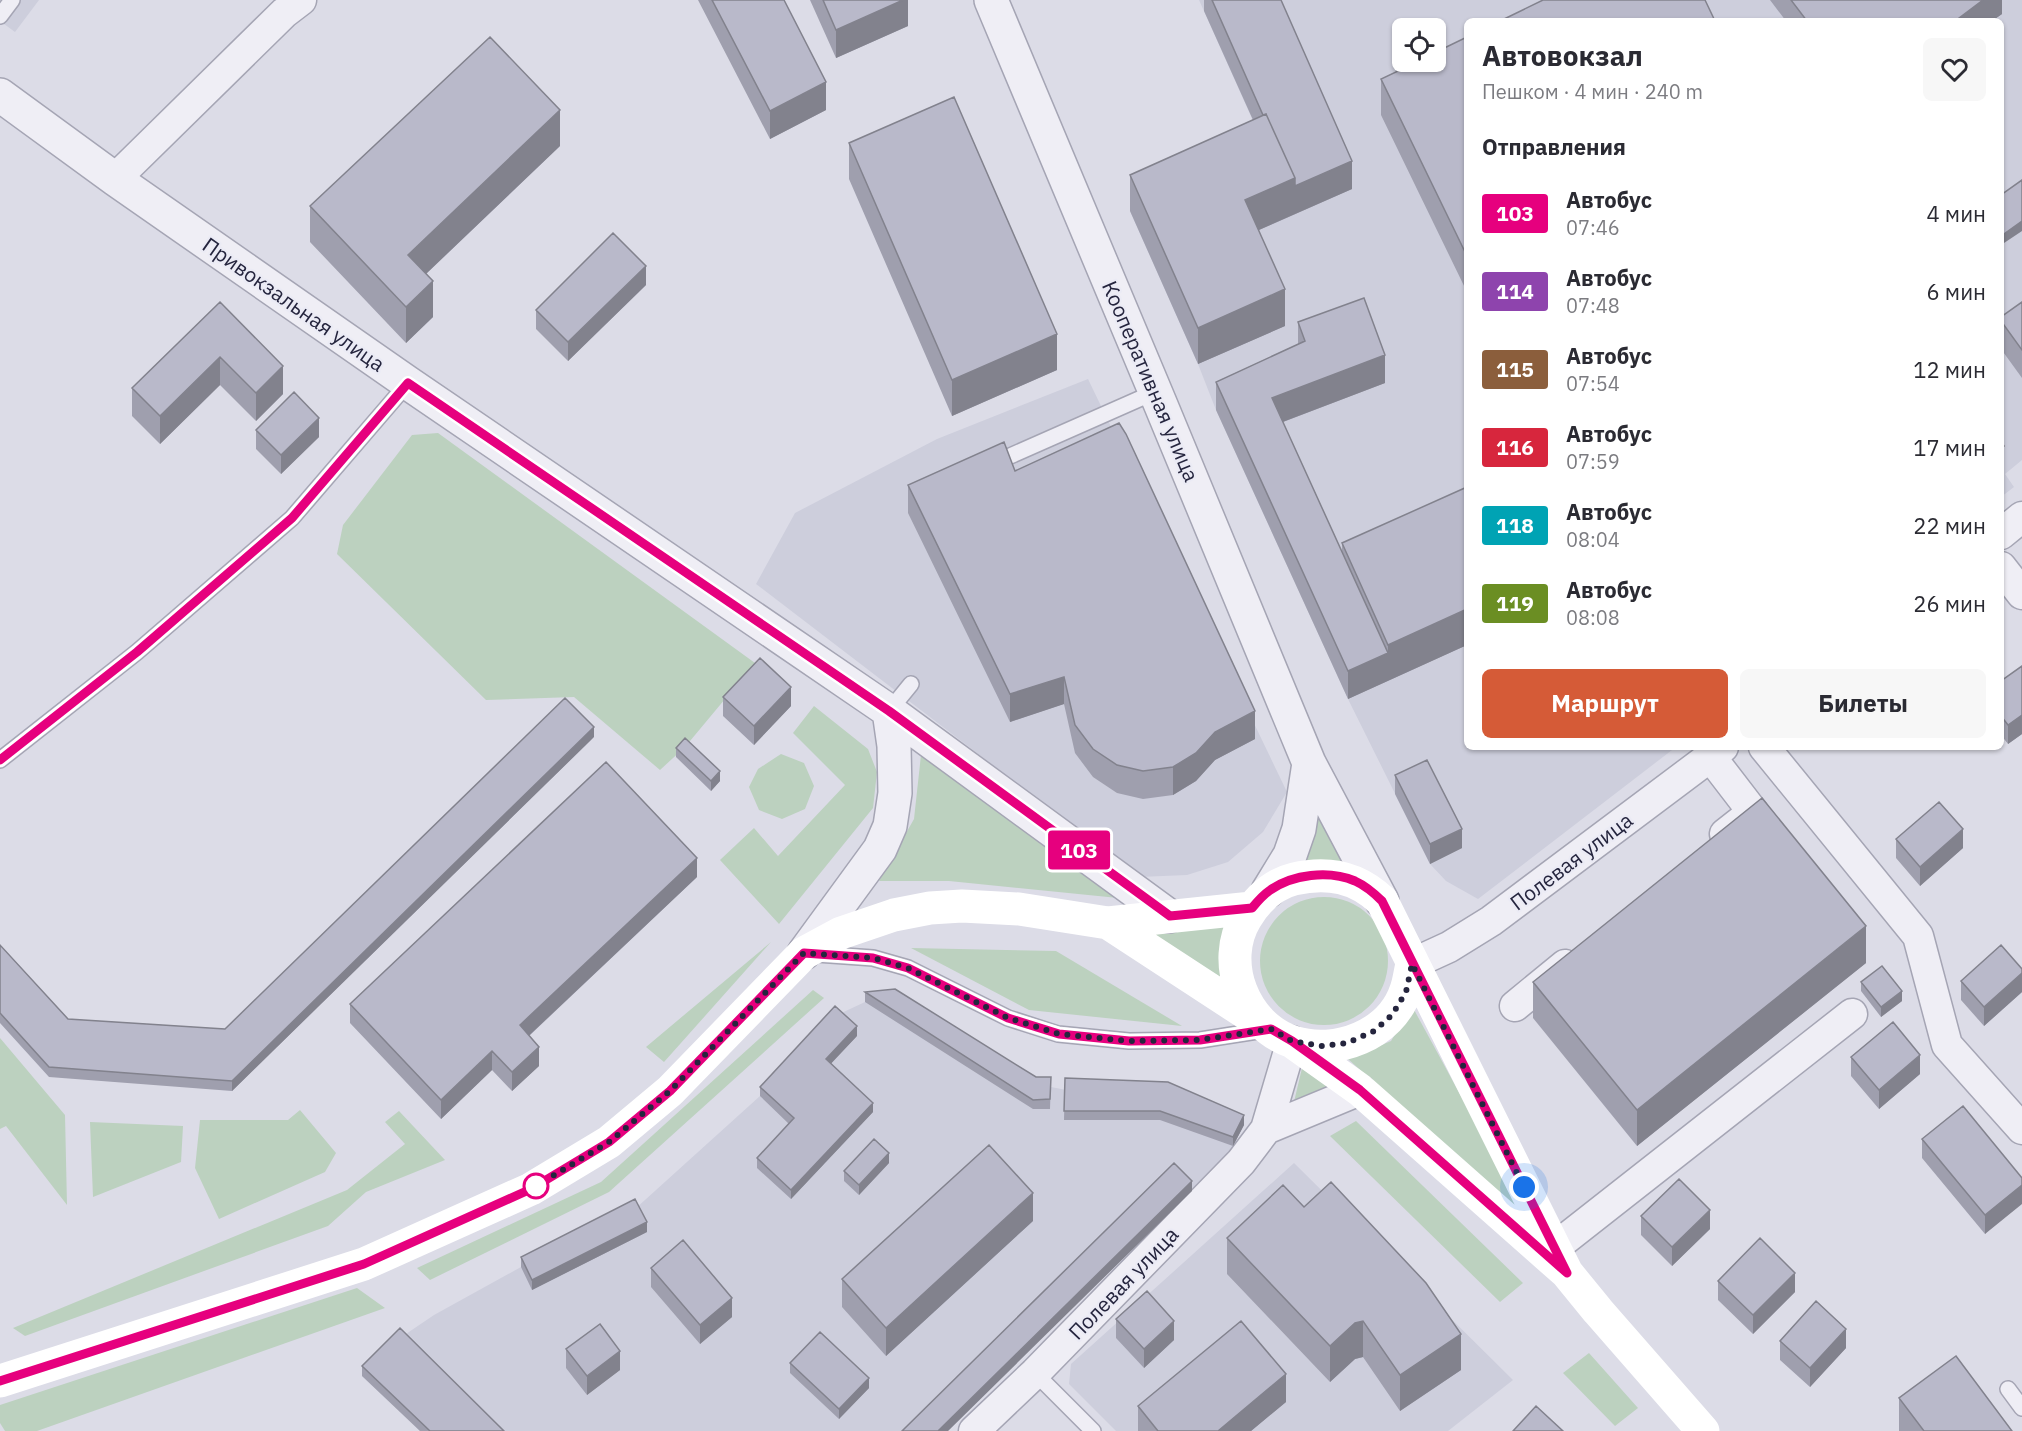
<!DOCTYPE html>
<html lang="ru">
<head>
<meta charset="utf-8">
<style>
  :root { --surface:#fff; --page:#f7f7f7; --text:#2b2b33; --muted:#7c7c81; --accent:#d55b37 }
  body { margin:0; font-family:"IBM Plex Sans",sans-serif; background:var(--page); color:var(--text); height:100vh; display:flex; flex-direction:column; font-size:22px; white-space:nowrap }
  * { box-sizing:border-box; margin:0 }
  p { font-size:20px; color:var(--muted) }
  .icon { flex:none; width:33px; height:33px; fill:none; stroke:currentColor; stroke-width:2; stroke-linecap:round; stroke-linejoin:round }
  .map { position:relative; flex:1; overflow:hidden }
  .details { position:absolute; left:1464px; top:18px; width:540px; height:732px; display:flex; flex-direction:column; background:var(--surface); border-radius:9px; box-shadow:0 2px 4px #0004 }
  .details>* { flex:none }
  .badge { padding:0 12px; border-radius:4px; font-size:21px; line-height:39px }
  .buttons { position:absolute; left:1392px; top:18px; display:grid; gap:12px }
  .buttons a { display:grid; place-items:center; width:54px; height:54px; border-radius:9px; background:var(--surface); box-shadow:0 2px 4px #0004; font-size:30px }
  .you { position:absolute; width:30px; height:30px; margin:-15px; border:4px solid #fff; border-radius:50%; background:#1a73e8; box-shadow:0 0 0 9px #1a73e833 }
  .map>.badge { position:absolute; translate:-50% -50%; box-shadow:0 0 0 3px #fff }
  h2 { padding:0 18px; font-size:22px; line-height:54px }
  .round { display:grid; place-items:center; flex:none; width:63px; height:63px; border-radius:9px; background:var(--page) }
  .overview { display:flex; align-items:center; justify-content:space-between; height:102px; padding:0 18px }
  h1 { font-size:28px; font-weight:700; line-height:45px }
  .primary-button { display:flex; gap:12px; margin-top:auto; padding:12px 18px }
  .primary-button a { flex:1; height:69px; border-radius:9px; background:var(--accent); color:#fff; font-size:24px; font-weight:700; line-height:69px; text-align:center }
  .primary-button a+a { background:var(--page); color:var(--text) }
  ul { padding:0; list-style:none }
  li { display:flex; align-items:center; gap:18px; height:78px; padding:0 18px }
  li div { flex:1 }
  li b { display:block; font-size:22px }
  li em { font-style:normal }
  li .badge { min-width:66px; font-weight:700; text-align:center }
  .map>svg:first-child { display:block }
  .built { fill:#cdcedc; fill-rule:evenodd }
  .green { fill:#bcd1bf }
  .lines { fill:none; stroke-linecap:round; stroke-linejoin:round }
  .service-casing { stroke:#a5a5b4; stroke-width:18 }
  .minor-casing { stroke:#a5a5b4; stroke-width:33 }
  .tertiary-casing { stroke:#a5a5b4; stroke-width:36 }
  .service { stroke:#efeef5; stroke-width:15 }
  .minor { stroke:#efeef5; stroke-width:30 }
  .tertiary { stroke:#efeef5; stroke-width:33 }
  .secondary { stroke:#fff; stroke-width:33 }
  .wall { fill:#9f9fae }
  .shaded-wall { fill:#82828d }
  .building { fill:#b9b9ca; stroke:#82828d; stroke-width:1.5 }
  .line-casing { stroke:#fff; stroke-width:14 }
  .line { stroke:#e6007e; stroke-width:9 }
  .walk { stroke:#25253e; stroke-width:6; stroke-dasharray:0 10.8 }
  .stop-dot { fill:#fff; stroke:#e6007e; stroke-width:3 }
  .labels { text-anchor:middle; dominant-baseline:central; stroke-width:4.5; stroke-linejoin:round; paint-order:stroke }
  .street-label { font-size:21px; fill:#25253e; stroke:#ebebf5 }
</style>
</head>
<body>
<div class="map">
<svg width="2022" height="1431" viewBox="0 0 2022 1431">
  <rect width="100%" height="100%" fill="#dcdce7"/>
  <path class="built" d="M0 0H39L15 32 0 21Z
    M1199 0H2022V460L2005 474 2014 487 2001 497V21H1467V747H1676L1478 899 1446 881 1430 864 1348 699 1216 410 1198 364 1130 211 1266 150ZM1402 28H1436V62H1402Z
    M1088 379 1287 792 1263 832 1228 862 1187 875 1139 877 756 584 795 513 937 439Z
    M895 998 1051 1087 1244 1125 1233 1146 1226 1155 948 1431H420L362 1376 400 1338 434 1315 521 1267 635 1209 760 1096 835 1016 865 1002Z
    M1294 1163 1513 1380 1448 1431H1116L1069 1384 1071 1364Z"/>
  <path class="green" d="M438 433 755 663 685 747 660 770 574 697 486 700 337 554 343 525 412 435Z
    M814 706 868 749 877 772 873 808 779 924 720 860 754 828 778 856 845 785 793 733Z
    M781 754 804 763 814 786 805 809 782 819 759 810 749 787 758 769Z
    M921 755 1118 898 949 881H879L914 819Z
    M1315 803 1346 865H1304Z
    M1260 961a64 64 0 1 1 128 0a64 64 0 1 1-128 0Z
    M1231 925 1225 980 1150 934Z
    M771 942 664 1062 646 1047Z
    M911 948 1056 951 1182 1026 1029 1010Z
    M813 990 824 998 609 1192 430 1280 417 1268 601 1182Z
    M1412 1006 1529 1221 1348 1059 1391 1041Z
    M0 1038 65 1115 67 1205 6 1126 0 1129Z
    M1303 1064 1334 1089 1293 1106Z
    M300 1110 336 1153 325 1172 219 1219 195 1168 200 1120H288Z
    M399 1111 445 1160 366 1192 328 1226 25 1336 13 1328 347 1190 405 1144 385 1122Z
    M1356 1121 1523 1283 1500 1302 1330 1136Z
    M90 1122 183 1126 181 1162 93 1197Z
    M357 1288 385 1308 37 1431H5L0 1423V1405Z
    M1589 1353 1638 1408 1615 1426 1563 1373Z"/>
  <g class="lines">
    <defs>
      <path id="service" d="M0 16 12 0
        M992 464 1155 392
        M889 711 911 684
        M0 760 137 652 292 518 408 383
        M816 954 873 958 908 968 1008 1018 1058 1034 1129 1041 1200 1040 1264 1030
        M1035 1373 1093 1431
        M2008 1389 2022 1408"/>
      <path id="minor" d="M115 179 284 13 301 0
        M2001 534 2022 517
        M2001 567 2022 594
        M1764 747 1918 936 1947 1045 2022 1129
        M1710 756 1753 812 1725 834
        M1412 964 1449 947 1491 921 1723 747
        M1515 1006 1565 965
        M1292 1041 1266 1129 1360 1090
        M1554 1248 1852 1014
        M974 1431 1035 1373 1241 1162 1266 1129"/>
      <path id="tertiary" d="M991 0 1160 403 1309 763 1382 901
        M0 95 115 179 408 383 889 711 1169 916
        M1268 891 1290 855 1299 829 1309 763
        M804 953 880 849 890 826 895 793 894 746 889 711"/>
    </defs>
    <use href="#service" class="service-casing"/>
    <use href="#minor" class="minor-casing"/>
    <use href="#tertiary" class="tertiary-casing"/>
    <use href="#service" class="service"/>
    <use href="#minor" class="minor"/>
    <use href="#tertiary" class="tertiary"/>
    <path class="secondary" d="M1108 923 1255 1019
      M1412 964C1410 972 1409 982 1406 990 1391 1035 1336 1056 1293 1042 1244 1026 1219 962 1246 918 1257 900 1273 884 1294 879 1328 871 1357 877 1382 901L1567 1273
      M1294 1043 1360 1090 1567 1273 1598 1311 1703 1431
      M0 1381 364 1264 531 1189 609 1142 670 1091 804 953 841 933 894 915 930 908 962 906 1019 909 1108 923 1252 908"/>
  </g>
  <path class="wall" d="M698 0H784L826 110 770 139Z
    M810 0H908V26L836 58Z
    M1204 0H1281L1352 189 1259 230 1285 326 1198 364 1130 211V175L1253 120 1204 11Z
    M1770 0H2002V14L1992 21H1786Z
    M1467 37V292L1381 115V79Z
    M849 143 1057 370 952 416 849 179Z
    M560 146 426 274 433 317 406 343 310 242V206Z
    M646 285 568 361 536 329V310Z
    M220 302 283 394 256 421 220 385 160 444 132 416V388Z
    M2022 302V378L2001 349V317Z
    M1298 322 1385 383 1283 422 1342 552V543L1467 645 1348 699 1216 410V382L1298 344Z
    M256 430 319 437 281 474 256 449Z
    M1015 471 1255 739 1215 760 1196 781 1173 795 1143 799 1117 793 1093 777 1075 753 1064 704 1010 722 908 513V485Z
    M2022 666V734L2008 744 2001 735V681Z
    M723 697 791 706 754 745 723 716Z
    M594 737 232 1091 49 1077 0 1023V945L68 1019 225 1029Z
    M676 748 720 781 711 791 676 757Z
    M1395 775 1462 848 1430 864 1395 794Z
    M1896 839 1963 848 1920 886 1896 858Z
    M697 877 529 1036 539 1066 512 1091 492 1070 441 1119 350 1023V1004Z
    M1866 963 1637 1146 1533 1018V982Z
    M2022 969V992L1984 1026 1961 1000V981Z
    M1861 982 1902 1001 1881 1017 1861 991Z
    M865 992 1036 1077H1051L1050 1109H1033L865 1002Z
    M857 1036 831 1063 873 1112 791 1199 757 1168V1158L789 1124 760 1096V1087Z
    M1851 1057 1920 1074 1879 1109 1851 1076Z
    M1065 1078 1244 1125 1233 1146 1160 1120H1064Z
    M1922 1139 2022 1178 1985 1234 1922 1158Z
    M889 1163 859 1195 844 1181V1171Z
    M1641 1216 1710 1229 1672 1266 1641 1235Z
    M1033 1221 886 1356 842 1307V1279Z
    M647 1232 532 1290 521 1267V1257Z
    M1227 1238 1461 1370 1400 1411 1363 1357 1355 1359 1330 1382 1227 1274Z
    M651 1268 732 1317 700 1344 651 1287Z
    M1718 1281 1795 1292 1753 1334 1718 1300Z
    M1116 1319 1174 1340 1144 1368 1116 1338Z
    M1780 1341 1846 1348 1810 1387 1780 1360Z
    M566 1349 620 1370 587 1395 566 1368Z
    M790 1363 869 1388 839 1419 790 1373Z
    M362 1366 504 1431H420L362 1376Z
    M1899 1398 2012 1431H1899Z
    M1286 1402 1251 1431H1138V1406Z"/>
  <path class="shaded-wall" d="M903 0H908V26L836 58V30Z
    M1983 0H2002V14L1992 21H1955Z
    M826 82V110L770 139V111Z
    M560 110V146L408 291V255Z
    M1352 161V189L1245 236V200L1295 178Z
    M2022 221V231L2001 245V236Z
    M646 266V285L568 361V342Z
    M433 281V317L406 343V307Z
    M1285 289V326L1198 364V328Z
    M1057 334V370L952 416V380Z
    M1385 355V383L1272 426V398Z
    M220 357V385L160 444V416Z
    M283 366V394L256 421V393Z
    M319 418V437L281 474V455Z
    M2004 446V474L2001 476V448Z
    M1467 609V645L1348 699V671L1388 653V645Z
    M1064 677V704L1010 722V694Z
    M791 687V706L754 745V726Z
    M1255 711V739L1215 760 1196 781 1173 795V767L1215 732Z
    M2022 715V734L2008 744V725Z
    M594 727V737L232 1091V1081Z
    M720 771V781L711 791V781Z
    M1462 829V848L1430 864V844Z
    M1963 829V848L1920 886V867Z
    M697 858V877L520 1044V1025Z
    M1866 926V963L1637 1146V1110Z
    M2022 973V992L1984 1026V1007Z
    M1902 991V1001L1881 1017V1007Z
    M857 1026V1036L826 1069V1059Z
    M539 1047V1066L512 1091V1072Z
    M492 1051V1070L441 1119V1100Z
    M1920 1055V1074L1879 1109V1090Z
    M873 1103V1112L791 1199V1190Z
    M1244 1115V1125L1233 1146V1137Z
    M889 1153V1163L859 1195V1185Z
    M1192 1181V1191L948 1431H938Z
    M2022 1185V1204L1985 1234V1215Z
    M1033 1193V1221L886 1356V1328Z
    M1710 1210V1229L1672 1266V1247Z
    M647 1222V1232L532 1290V1280Z
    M1795 1273V1292L1753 1334V1315Z
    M732 1298V1317L700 1344V1325Z
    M1174 1321V1340L1144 1368V1349Z
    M1363 1321V1357L1355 1359 1330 1382V1346L1355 1323Z
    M1846 1329V1348L1810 1387V1368Z
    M1461 1334V1370L1400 1411V1375Z
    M620 1351V1370L587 1395V1376Z
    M1286 1374V1402L1251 1431H1218Z
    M869 1378V1388L839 1419V1409Z"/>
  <path class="building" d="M712 0H784L826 82 770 111Z
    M823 0H903L836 30Z
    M1212 0H1281L1352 161 1295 186V178L1266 114 1263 115Z
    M1543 0H1705L1715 21H1500Z
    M1791 0H1983L1955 21H1807Z
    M490 37 560 110 408 255 433 281 406 307 310 206Z
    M1467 37V256L1381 79 1417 62H1436V52Z
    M954 97 1057 334 952 380 849 143Z
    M1266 114 1295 178 1245 200 1285 289 1198 328 1130 175Z
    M2022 180V221L2001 236V195Z
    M613 233 646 266 568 342 536 310Z
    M1364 298 1385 355 1272 398 1388 653 1348 671 1216 382 1305 341 1298 322Z
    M220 302 283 366 256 393 220 357 160 416 132 388Z
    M2022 302V350L2001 321V317Z
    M294 392 319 418 281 455 256 430Z
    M1119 423 1126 434 1255 711 1215 732 1196 753 1173 767 1143 771 1117 765 1093 749 1075 725 1064 677 1010 694 908 485 1004 442 1015 471Z
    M2001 441 2004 446 2001 448Z
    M1467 487V609L1388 645 1342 543Z
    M760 658 791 687 754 726 723 697Z
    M2022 666V715L2008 725 2001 716V681Z
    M565 698 594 727 232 1081 49 1067 0 1013V945L68 1019 225 1029Z
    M685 738 720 771 711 781 676 748Z
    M1427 760 1462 829 1430 844 1395 775Z
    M606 762 697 858 520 1025 539 1047 512 1072 492 1051 441 1100 350 1004Z
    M1762 798 1866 926 1637 1110 1533 982Z
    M1939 802 1963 829 1920 867 1896 839Z
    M2001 945 2022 969V973L1984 1007 1961 981Z
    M1882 966 1902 991 1881 1007 1861 982Z
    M895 989 1036 1077H1051L1050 1099 1033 1100 865 992Z
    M835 1006 857 1026 826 1059 873 1103 791 1190 757 1158 794 1118 760 1087Z
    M1893 1022 1920 1055 1879 1090 1851 1057Z
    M1065 1078 1168 1082 1244 1115 1233 1137 1160 1111H1064Z
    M1963 1106 2022 1178V1185L1985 1215 1922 1139Z
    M874 1139 889 1153 859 1185 844 1171Z
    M989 1145 1033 1193 886 1328 842 1279Z
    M1174 1163 1192 1181 938 1431H902Z
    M1679 1179 1710 1210 1672 1247 1641 1216Z
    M1331 1182 1426 1283 1461 1334 1400 1375 1363 1321 1355 1323 1330 1346 1227 1238 1283 1185 1304 1207Z
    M635 1199 647 1222 532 1280 521 1257Z
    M1760 1238 1795 1273 1753 1315 1718 1281Z
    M683 1240 732 1298 700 1325 651 1268Z
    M1147 1291 1174 1321 1144 1349 1116 1319Z
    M1816 1301 1846 1329 1810 1368 1780 1341Z
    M1241 1321 1286 1374 1218 1431H1158L1138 1406Z
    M600 1324 620 1351 587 1376 566 1349Z
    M400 1328 504 1431H430L362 1366Z
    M820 1332 869 1378 839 1409 790 1363Z
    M1956 1356 2012 1431H1924L1899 1398Z
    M1536 1406 1563 1431H1513Z"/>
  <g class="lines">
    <defs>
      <path id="line" d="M0 760 137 652 292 518 408 383 889 711 1170 916 1252 908C1257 902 1263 895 1269 891 1292 874 1329 870 1355 881 1366 886 1374 893 1382 901L1567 1273 1360 1090 1292 1041 1271 1029 1200 1040 1129 1041 1059 1034 1008 1018 908 968 873 958 804 953 670 1091 609 1142 531 1189 364 1264 0 1381"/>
    </defs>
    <use href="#line" class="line-casing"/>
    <use href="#line" class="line"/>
    <path class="walk" d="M536 1186 531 1189 609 1142 670 1091 804 953 873 958 908 968 1008 1018 1059 1034 1129 1041 1200 1040 1271 1029 1292 1041 1321 1046 1347 1043 1374 1031 1392 1015 1406 992 1412 964 1524 1187"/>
  </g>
  <circle class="stop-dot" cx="536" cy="1186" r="12"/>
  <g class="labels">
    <g class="street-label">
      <text transform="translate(294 304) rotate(35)">Привокзальная улица</text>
      <text transform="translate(1151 381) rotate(67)">Кооперативная улица</text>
      <text transform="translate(1571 861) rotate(-37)">Полевая улица</text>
      <text transform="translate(1123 1283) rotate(-46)">Полевая улица</text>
    </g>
  </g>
</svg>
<div class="buttons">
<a><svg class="icon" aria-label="locate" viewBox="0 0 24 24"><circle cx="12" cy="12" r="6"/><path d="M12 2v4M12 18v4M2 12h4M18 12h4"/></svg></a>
</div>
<div class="you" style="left:1524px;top:1187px"></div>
<b class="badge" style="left:1079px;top:850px;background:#e6007e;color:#fff">103</b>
<section class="details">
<div class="overview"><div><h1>Автовокзал</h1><p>Пешком · 4 мин · 240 m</p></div><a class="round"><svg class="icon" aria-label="heart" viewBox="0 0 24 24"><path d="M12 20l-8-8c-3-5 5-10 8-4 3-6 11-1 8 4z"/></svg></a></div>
<h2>Отправления</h2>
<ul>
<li><span class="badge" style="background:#e6007e;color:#fff">103</span><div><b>Автобус</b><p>07:46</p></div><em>4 мин</em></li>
<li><span class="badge" style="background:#8e44ad;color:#fff">114</span><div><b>Автобус</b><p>07:48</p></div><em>6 мин</em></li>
<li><span class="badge" style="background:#8b5e3c;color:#fff">115</span><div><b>Автобус</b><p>07:54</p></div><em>12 мин</em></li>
<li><span class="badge" style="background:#d7263d;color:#fff">116</span><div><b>Автобус</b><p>07:59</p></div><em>17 мин</em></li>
<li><span class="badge" style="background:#00a3b4;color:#fff">118</span><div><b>Автобус</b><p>08:04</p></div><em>22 мин</em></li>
<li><span class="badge" style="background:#6b8e23;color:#fff">119</span><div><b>Автобус</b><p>08:08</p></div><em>26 мин</em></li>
</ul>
<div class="primary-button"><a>Маршрут</a><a>Билеты</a></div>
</section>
</div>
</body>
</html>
